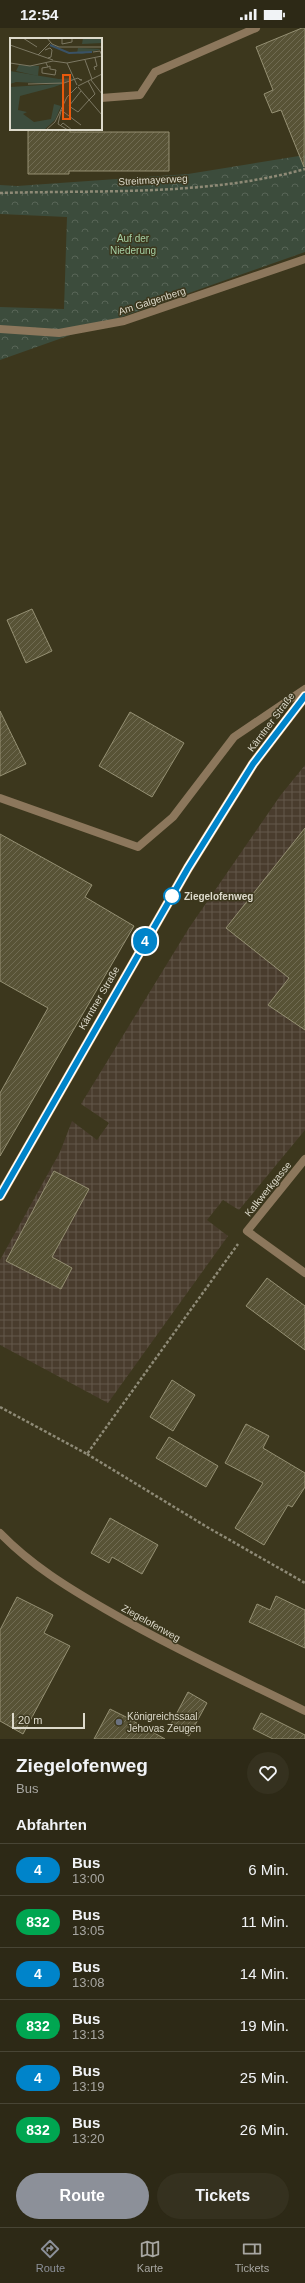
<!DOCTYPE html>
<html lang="de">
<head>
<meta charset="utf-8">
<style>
  :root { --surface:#2d2916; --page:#35311f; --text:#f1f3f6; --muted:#a7a6a1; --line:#484535; --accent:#8c9099 }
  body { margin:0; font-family:Helvetica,sans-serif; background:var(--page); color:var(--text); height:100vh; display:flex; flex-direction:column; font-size:15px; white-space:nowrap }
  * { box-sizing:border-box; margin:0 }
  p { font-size:13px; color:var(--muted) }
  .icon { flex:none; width:22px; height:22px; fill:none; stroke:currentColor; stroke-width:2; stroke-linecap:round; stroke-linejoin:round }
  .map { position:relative; height:1711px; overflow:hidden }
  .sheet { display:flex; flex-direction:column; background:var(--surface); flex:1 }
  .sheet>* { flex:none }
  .badge { padding:0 8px; border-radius:13px; font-size:14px; line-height:26px }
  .scale { position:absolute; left:12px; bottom:10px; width:73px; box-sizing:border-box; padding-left:4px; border:2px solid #dddacb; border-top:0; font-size:11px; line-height:14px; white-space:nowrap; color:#dddacb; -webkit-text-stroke:3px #3c371d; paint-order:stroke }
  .map>.badge { position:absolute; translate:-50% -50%; box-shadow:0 0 0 2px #fff }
  h2 { padding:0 16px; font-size:15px; line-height:36px }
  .round { display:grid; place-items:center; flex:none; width:42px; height:42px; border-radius:21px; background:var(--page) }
  .overview { display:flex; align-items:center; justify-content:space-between; height:68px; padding:0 16px }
  h1 { font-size:19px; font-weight:700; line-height:30px }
  .cta { display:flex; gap:8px; margin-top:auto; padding:8px 16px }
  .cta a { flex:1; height:46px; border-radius:24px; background:var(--accent); color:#fff; font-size:16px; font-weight:700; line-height:46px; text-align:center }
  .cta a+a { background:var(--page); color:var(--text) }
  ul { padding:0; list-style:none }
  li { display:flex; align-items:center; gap:12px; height:52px; padding:0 16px; border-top:1px solid var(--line) }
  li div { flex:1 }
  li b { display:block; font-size:15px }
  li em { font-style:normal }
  li .badge { min-width:44px; font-weight:700; text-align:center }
  .status { display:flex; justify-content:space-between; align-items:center; height:28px; padding:0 20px; background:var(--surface); direction:ltr }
  .status svg { height:11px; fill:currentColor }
  .dock { display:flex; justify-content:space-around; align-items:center; height:56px; border-top:1px solid var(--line); background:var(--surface); font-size:11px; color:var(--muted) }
  .dock a { display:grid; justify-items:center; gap:2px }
  .dock .on { color:var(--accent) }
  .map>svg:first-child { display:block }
  .industrial { fill:url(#industrial-grid) }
  .forest { fill:url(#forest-crowns) }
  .building { fill:url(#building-hatch); stroke:#959073 }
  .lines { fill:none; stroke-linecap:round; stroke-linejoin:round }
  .path { stroke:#8e8a76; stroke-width:2.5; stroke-dasharray:3 2; stroke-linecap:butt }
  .service { stroke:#8c775c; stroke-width:8 }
  .minor { stroke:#8c775c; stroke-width:8 }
  .primary { stroke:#e1b67d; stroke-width:10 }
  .line-casing { stroke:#fff; stroke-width:9 }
  .line { stroke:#0084ca; stroke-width:6 }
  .stop-dot { fill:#fff; stroke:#0084ca; stroke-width:2 }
  .worship-dot { fill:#6b7280; stroke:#3c371d; stroke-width:1.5 }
  .labels { text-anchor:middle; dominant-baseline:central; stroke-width:3; stroke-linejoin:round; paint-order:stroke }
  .street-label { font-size:10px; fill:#dddacb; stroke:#3c371d }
  .park-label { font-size:10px; fill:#a4cea3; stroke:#3c371d }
  .stop-label { font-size:10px; font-weight:bold; fill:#dddacb; stroke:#3c371d; text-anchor:start }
  .poi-label { font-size:10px; fill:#dddacb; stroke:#3c371d; text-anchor:start }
  .inset-river { fill:none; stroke:#3a5266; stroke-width:2 }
  .inset-road { fill:none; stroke:#7c7863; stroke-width:1 }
  .view { fill:#e8590c; fill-opacity:0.15; stroke:#e8590c; stroke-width:2 }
  .inset-edge { fill:none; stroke:#dddacb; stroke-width:2 }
</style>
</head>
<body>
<div class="status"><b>12:54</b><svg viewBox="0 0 49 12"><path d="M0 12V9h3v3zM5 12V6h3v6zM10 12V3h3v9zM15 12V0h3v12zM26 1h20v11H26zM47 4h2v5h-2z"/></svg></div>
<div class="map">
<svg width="305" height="1711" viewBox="0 0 305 1711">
  <defs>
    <pattern id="industrial-grid" width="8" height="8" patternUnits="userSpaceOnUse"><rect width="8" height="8" fill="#493c2d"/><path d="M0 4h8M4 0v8" fill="none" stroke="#63584a"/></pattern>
    <pattern id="forest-crowns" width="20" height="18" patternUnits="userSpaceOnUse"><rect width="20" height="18" fill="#3c4c3c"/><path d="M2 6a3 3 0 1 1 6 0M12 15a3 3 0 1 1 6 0" fill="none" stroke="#586557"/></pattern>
    <pattern id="building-hatch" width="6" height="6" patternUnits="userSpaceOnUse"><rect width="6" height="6" fill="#585336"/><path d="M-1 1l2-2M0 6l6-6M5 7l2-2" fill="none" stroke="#706b52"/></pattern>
  </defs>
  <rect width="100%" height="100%" fill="#3c371d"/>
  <path class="industrial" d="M305 737V1102L239 1182 223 1172 207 1192 228 1208 108 1375 0 1317V1232L60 1124 72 1093 97 1112 109 1095 81 1076 189 900 280 768Z"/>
  <path class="forest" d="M305 127V224L0 332V279L64 281 67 189 0 186V157L17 158 188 146Z"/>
  <path class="building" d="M302 0H305L304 139 281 82 272 85 264 66 273 62 256 19Z
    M28 101H70V104H169V143H69V146H28Z
    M32 581 52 623 26 635 7 592Z
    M0 683 26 736 0 748Z
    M130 684 184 715 152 769 99 738Z
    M305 800V1002L268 977 289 950 226 900Z
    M0 806 92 857 85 869 134 898 0 1128V1065L48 980 0 953Z
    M54 1143 89 1161 52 1229 72 1240 61 1261 6 1233Z
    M267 1250 305 1278V1322L246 1278Z
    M172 1352 195 1367 173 1403 150 1389Z
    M246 1396 269 1408 263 1420 305 1445V1459L292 1479 288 1477 264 1517 235 1500 263 1455 225 1435Z
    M169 1409 218 1438 206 1459 156 1430Z
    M110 1490 158 1517 142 1546 112 1529 109 1535 91 1525Z
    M276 1568 305 1582V1620L249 1594 257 1576 270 1582Z
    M17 1569 53 1587 44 1605 70 1618 23 1706 0 1693V1602Z
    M188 1664 207 1675 189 1708 170 1698Z
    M110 1681 126 1689 165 1711H94Z
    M261 1685 305 1707V1711H273L253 1701Z"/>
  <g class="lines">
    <path class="path" d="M0 165C101 162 207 168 305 141
      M0 1379 87 1426 238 1216
      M87 1426 207 1499 305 1555"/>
    <path class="service" d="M101 70 140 67 155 44 256 0
      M0 301 59 305 124 293 305 231
      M0 770 138 819 173 789 234 709 305 661"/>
    <path class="minor" d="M305 1131 247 1203 305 1245
      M0 1505C31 1537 67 1559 105 1581 170 1619 238 1650 305 1683"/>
    <path class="primary" d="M0 1168 188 840 253 736 305 668"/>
  </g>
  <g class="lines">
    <defs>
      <path id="line" d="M0 1168 188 840 253 736 305 668"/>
    </defs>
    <use href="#line" class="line-casing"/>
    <use href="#line" class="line"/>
  </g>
  <circle class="stop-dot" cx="172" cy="868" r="8"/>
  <circle class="worship-dot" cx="119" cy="1694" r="4"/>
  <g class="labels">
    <g class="street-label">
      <text transform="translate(153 152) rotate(-3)">Streitmayerweg</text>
      <text transform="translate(152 273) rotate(-18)">Am Galgenberg</text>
      <text transform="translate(271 694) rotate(-53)">Kärntner Straße</text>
      <text transform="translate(99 970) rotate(-60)">Kärntner Straße</text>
      <text transform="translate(268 1161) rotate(-51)">Kalkwerkgasse</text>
      <text transform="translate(151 1595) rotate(29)">Ziegelofenweg</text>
    </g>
    <g class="park-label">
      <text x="133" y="210">Auf der<tspan x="133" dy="12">Niederung</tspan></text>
    </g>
    <g class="stop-label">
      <text x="184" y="868">Ziegelofenweg</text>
    </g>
    <g class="poi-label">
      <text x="127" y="1688">Königreichssaal<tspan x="127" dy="12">Jehovas Zeugen</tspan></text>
    </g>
  </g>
  <g transform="translate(10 10)">
    <rect width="92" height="92" fill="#3c371d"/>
    <path d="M68 10 92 11 72 16 67 15ZM0 33 49 41 62 40 63 42 44 49 10 58 8 72 17 74 13 76 24 84 41 81 44 66 51 68 45 82 34 92H0V49L48 46 6 44 0 46Z" fill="#3c4c3c"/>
    <path d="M9 27 29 28 28 38 6 33Z" fill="#3c4c3c"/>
    <path d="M73 0H91L92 5 72 6Z" fill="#3c4c3c"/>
    <path class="inset-river" d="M40 7 59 15 82 14"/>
    <path class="inset-road" d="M13 0 27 9M37 0 42 6 49 9H92M52 0V6L62 4V0M0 7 43 22M35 12 40 10 42 12 41 19 38 20M83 14 90 13 92 18M28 17 41 4M85 20 87 28 84 29 85 32M75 22 82 41M0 25 20 28 43 23 57 25 67 47M36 25 38 29 32 30V35L45 37 46 32 40 31V28L38 29M57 25 92 18M81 42 92 56M78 43 85 56 79 62M18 46 54 45 68 40 70 42H72L69 41M68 48 92 36M68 49 92 77M71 53 59 68 68 74 79 62M51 72 71 87M51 73 48 86 58 92M51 87 53 85 62 92M36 92 45 84 57 59 67 49"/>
    <path class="view" d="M53 37H60V81H53Z"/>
    <rect width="92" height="92" class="inset-edge"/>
  </g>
</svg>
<div class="scale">20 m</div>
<b class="badge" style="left:145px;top:913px;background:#0084ca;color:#fff">4</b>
</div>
<section class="sheet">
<div class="overview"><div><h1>Ziegelofenweg</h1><p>Bus</p></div><a class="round"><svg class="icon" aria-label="heart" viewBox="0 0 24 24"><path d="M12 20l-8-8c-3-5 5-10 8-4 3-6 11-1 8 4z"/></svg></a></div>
<h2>Abfahrten</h2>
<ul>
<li><span class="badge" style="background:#0084ca;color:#fff">4</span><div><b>Bus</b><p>13:00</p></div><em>6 Min.</em></li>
<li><span class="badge" style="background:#00a651;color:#fff">832</span><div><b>Bus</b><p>13:05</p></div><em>11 Min.</em></li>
<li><span class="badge" style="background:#0084ca;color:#fff">4</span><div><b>Bus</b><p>13:08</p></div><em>14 Min.</em></li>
<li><span class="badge" style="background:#00a651;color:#fff">832</span><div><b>Bus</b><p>13:13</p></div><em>19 Min.</em></li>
<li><span class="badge" style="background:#0084ca;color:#fff">4</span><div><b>Bus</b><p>13:19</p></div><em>25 Min.</em></li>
<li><span class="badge" style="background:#00a651;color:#fff">832</span><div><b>Bus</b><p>13:20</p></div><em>26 Min.</em></li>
</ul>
<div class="cta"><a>Route</a><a>Tickets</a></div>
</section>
<nav class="dock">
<a class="on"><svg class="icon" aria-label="directions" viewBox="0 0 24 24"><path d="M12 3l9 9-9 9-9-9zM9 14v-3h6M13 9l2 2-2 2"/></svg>Route</a>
<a><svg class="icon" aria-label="map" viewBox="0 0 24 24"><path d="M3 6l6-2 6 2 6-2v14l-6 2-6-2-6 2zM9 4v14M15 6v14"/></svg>Karte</a>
<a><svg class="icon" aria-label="tickets" viewBox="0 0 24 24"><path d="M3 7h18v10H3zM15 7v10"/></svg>Tickets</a>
</nav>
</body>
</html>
